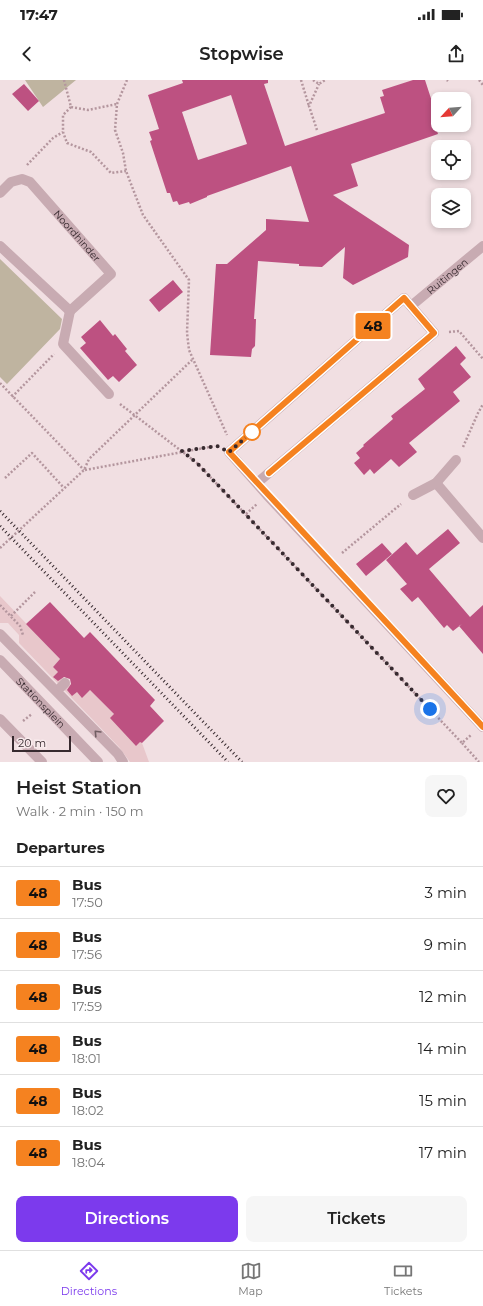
<!DOCTYPE html>
<html lang="en">
<head>
<meta charset="utf-8">
<style>
  :root { --surface:#fff; --page:#f6f6f6; --text:#222; --muted:#767676; --line:#e0e0e0; --accent:#7c3aed }
  body { margin:0; font-family:Montserrat,sans-serif; background:var(--page); color:var(--text); height:100vh; display:flex; flex-direction:column; font-size:15px; white-space:nowrap }
  * { box-sizing:border-box; margin:0 }
  p { font-size:13px; color:var(--muted) }
  .icon { flex:none; width:22px; height:22px; fill:none; stroke:currentColor; stroke-width:2; stroke-linecap:round; stroke-linejoin:round }
  .map { position:relative; height:682px; overflow:hidden }
  .drawer { display:flex; flex-direction:column; background:var(--surface); flex:1 }
  .drawer>* { flex:none }
  .badge { padding:0 8px; border-radius:3px; font-size:14px; line-height:26px }
  .needle { width:26px; rotate:244deg }
  .tools { position:absolute; left:431px; top:12px; display:grid; gap:8px }
  .tools a { display:grid; place-items:center; width:40px; height:40px; border-radius:8px; background:var(--surface); box-shadow:0 2px 6px #0003; font-size:20px }
  .scale { position:absolute; left:12px; bottom:10px; width:59px; box-sizing:border-box; padding-left:4px; border:2px solid #372a2f; border-top:0; font-size:11px; line-height:14px; white-space:nowrap; color:#372a2f; -webkit-text-stroke:3px #f9ebed; paint-order:stroke }
  .you { position:absolute; width:20px; height:20px; margin:-10px; border:3px solid #fff; border-radius:50%; background:#1a73e8; box-shadow:0 0 0 6px #1a73e833 }
  .map>.badge { position:absolute; translate:-50% -50%; box-shadow:0 0 0 2px #fff }
  h2 { padding:0 16px; font-size:15px; line-height:36px }
  .round { display:grid; place-items:center; flex:none; width:42px; height:42px; border-radius:8px; background:var(--page) }
  .overview { display:flex; align-items:center; justify-content:space-between; height:68px; padding:0 16px }
  h1 { font-size:19px; font-weight:600; line-height:30px }
  .button { display:flex; gap:8px; margin-top:auto; padding:8px 16px }
  .button a { flex:1; height:46px; border-radius:8px; background:var(--accent); color:#fff; font-size:16px; font-weight:600; line-height:46px; text-align:center }
  .button a+a { background:var(--page); color:var(--text) }
  ul { padding:0; list-style:none }
  li { display:flex; align-items:center; gap:12px; height:52px; padding:0 16px; border-top:1px solid var(--line) }
  li div { flex:1 }
  li b { display:block; font-size:15px }
  li em { font-style:normal }
  li .badge { min-width:44px; font-weight:700; text-align:center }
  .status { display:flex; justify-content:space-between; align-items:center; height:28px; padding:0 20px; background:var(--surface); direction:ltr }
  .status svg { height:11px; fill:currentColor }
  header { display:flex; justify-content:space-between; align-items:center; height:52px; padding:0 16px; background:var(--surface); font-size:18px; font-weight:600 }
  .tab-bar { display:flex; justify-content:space-around; align-items:center; height:56px; border-top:1px solid var(--line); background:var(--surface); font-size:11px; color:var(--muted) }
  .tab-bar a { display:grid; justify-items:center; gap:2px }
  .tab-bar .on { color:var(--accent) }
  .map>svg:first-child { display:block }
  .green { fill:#bfb4a0 }
  .plaza { fill:#e8c7cb }
  .building { fill:#bd5181; fill-rule:evenodd }
  .lines { fill:none; stroke-linecap:round; stroke-linejoin:round }
  .path { stroke:#b4969e; stroke-width:2.5; stroke-dasharray:2 2; stroke-linecap:butt }
  .service { stroke:#c8abb2; stroke-width:10 }
  .pedestrian { stroke:#c8abb2; stroke-width:10 }
  .minor { stroke:#c8abb2; stroke-width:10 }
  .rail { stroke:#372a2f; stroke-width:3; stroke-dasharray:1 3; stroke-linecap:butt }
  .oneway { stroke:#715e63 }
  .line-casing { stroke:#fff; stroke-width:9 }
  .line { stroke:#f58220; stroke-width:6 }
  .walk { stroke:#372a2f; stroke-width:4; stroke-dasharray:0 7.2 }
  .stop-dot { fill:#fff; stroke:#f58220; stroke-width:2 }
  .labels { text-anchor:middle; dominant-baseline:central; stroke-width:3; stroke-linejoin:round; paint-order:stroke }
  .street-label { font-size:10px; fill:#372a2f; stroke:#f9ebed }
</style>
</head>
<body>
<div class="status"><b>17:47</b><svg viewBox="0 0 49 12"><path d="M0 12V9h3v3zM5 12V6h3v6zM10 12V3h3v9zM15 12V0h3v12zM26 1h20v11H26zM47 4h2v5h-2z"/></svg></div>
<header><svg class="icon" aria-label="back" viewBox="0 0 24 24"><path d="M15 5l-7 7 7 7"/></svg>Stopwise<svg class="icon" aria-label="share" viewBox="0 0 24 24"><path d="M12 15V3M7 8l5-5 5 5M5 13v7h14v-7"/></svg></header>
<div class="map">
<svg width="483" height="682" viewBox="0 0 483 682">
  <rect width="100%" height="100%" fill="#f1dfe2"/>
  <path class="green" d="M25 0H76L43 27Z
    M0 179 62 239 60 249 7 304 0 297Z"/>
  <path class="plaza" d="M0 516 60 579 53 587 82 617 90 610 142 663 149 682H130L119 667 19 563V555L8 543H0Z"/>
  <path class="building" d="M182 0H268V3L264 4 285 66 385 33 380 17 384 16 382 10 413 0H425L438 40V45L440 46 436 48 438 54 351 84 358 106 333 115 409 165 408 177 353 205 343 198 345 167 322 187 299 186V184L258 181 254 239H256L255 266 252 269 251 277 210 275 216 184H227L266 150V139L309 142 291 86 207 116V117L190 124 189 122 179 125 177 121 173 122 170 113H167L150 61 152 60 149 52 159 49 148 15 183 3ZM231 15 247 64 198 80 182 32Z
    M24 4 39 21 28 31 12 14Z
    M173 200 183 212 159 232 149 220Z
    M100 240 113 256 115 254 127 269 125 271 137 285 119 302 113 296 108 300 80 268 86 263 81 257Z
    M456 266 466 278 460 284 471 297 453 312 460 321 409 363 417 372 399 387 391 379 374 394 370 389 364 395 354 383 360 378 356 373 364 366 363 365 393 339 391 336 425 309 418 299Z
    M448 449 460 463 429 489 470 537 483 525V574L459 546 462 544 453 551 447 545 444 548 418 517 412 522 400 509 407 504 386 480 406 462 417 475Z
    M382 463 392 474 366 496 356 484Z
    M50 522 84 558 90 552 155 620 150 626 164 641 142 663 140 662 136 666 110 638 114 634 90 610 82 618 77 612 72 616 67 610 71 604 70 599 64 597 58 601 53 597 58 592 53 587 60 579 26 544Z"/>
  <g class="lines">
    <path class="path" d="M64 0 71 27 88 30 117 24
      M127 0 117 24 115 50 123 73 126 91 143 135 189 200 187 253 189 270 227 355
      M301 0 309 26
      M313 0 319 4 325 0
      M447 0 448 1
      M479 0 483 5
      M71 27 63 35V52L67 63 91 72 111 93 126 91
      M317 50 309 26 319 4
      M27 85 53 58 63 52
      M449 252 459 251 483 279
      M0 303 84 390
      M12 317 54 274
      M120 324 197 383 462 663 471 655
      M463 367 478 333 483 324
      M85 390 215 366
      M5 398 32 373 64 408
      M246 434 257 424
      M0 468 84 390 89 379 192 280
      M342 473 401 424
      M0 525 20 546 23 555
      M11 536 35 512
      M23 641 32 634
      M462 663 479 682"/>
    <g class="service">
      <path id="s1" d="M411 226 483 166"/>
      <path d="M0 554 118 674 123 682"/>
      <path d="M0 639 42 682"/>
    </g>
    <path class="pedestrian" d="M61 607 65 603"/>
    <g class="minor">
      <path id="s2" d="M0 113 11 102 22 99 30 102 111 194 70 231 0 166"/>
      <path d="M70 231 63 264 109 314"/>
      <path d="M257 403 434 253 404 218 229 372 267 415 483 647"/>
      <path d="M436 403 483 458"/>
      <path d="M413 415 436 403 456 380"/>
      <path id="s3" d="M0 580 98 682"/>
    </g>
    <path class="rail" d="M0 431 242 682
      M0 446 228 682"/>
  </g>
  <defs><path id="oneway-chevron" d="M-2-3.5L2.5 0L-2 3.5" fill="none" stroke-width="1.6" stroke-linecap="round" stroke-linejoin="round"/></defs>
  <use class="oneway" href="#oneway-chevron" transform="translate(97 653) rotate(-134)"/>
  <g class="lines">
    <defs>
      <path id="line" d="M269 393 434 253 404 218 229 372 483 647"/>
    </defs>
    <use href="#line" class="line-casing"/>
    <use href="#line" class="line"/>
    <path class="walk" d="M252 352 229 372 217 366 182 371 197 383 430 629"/>
  </g>
  <circle class="stop-dot" cx="252" cy="352" r="8"/>
  <g class="labels">
    <g class="street-label">
      <text stroke="none"><textPath href="#s2" startOffset="107">Noordhinder</textPath></text>
      <text stroke="none"><textPath href="#s1" startOffset="47">Ruitingen</textPath></text>
      <text stroke="none"><textPath href="#s3" startOffset="59">Stationsplein</textPath></text>
    </g>
  </g>
</svg>
<div class="tools">
<a><svg class="needle" viewBox="-14 -14 28 28"><path d="M0-13l5 13h-10z" fill="#e53935"/><path d="M0 13l5-13h-10z" fill="#767676"/></svg></a>
<a><svg class="icon" aria-label="locate" viewBox="0 0 24 24"><circle cx="12" cy="12" r="6"/><path d="M12 2v4M12 18v4M2 12h4M18 12h4"/></svg></a>
<a><svg class="icon" aria-label="layers" viewBox="0 0 24 24"><path d="M12 4l9 5-9 5-9-5zM3 14l9 5 9-5"/></svg></a>
</div>
<div class="scale">20 m</div>
<div class="you" style="left:430px;top:629px"></div>
<b class="badge" style="left:373px;top:246px;background:#f58220;color:#111">48</b>
</div>
<section class="drawer">
<div class="overview"><div><h1>Heist Station</h1><p>Walk · 2 min · 150 m</p></div><a class="round"><svg class="icon" aria-label="heart" viewBox="0 0 24 24"><path d="M12 20l-8-8c-3-5 5-10 8-4 3-6 11-1 8 4z"/></svg></a></div>
<h2>Departures</h2>
<ul>
<li><span class="badge" style="background:#f58220;color:#111">48</span><div><b>Bus</b><p>17:50</p></div><em>3 min</em></li>
<li><span class="badge" style="background:#f58220;color:#111">48</span><div><b>Bus</b><p>17:56</p></div><em>9 min</em></li>
<li><span class="badge" style="background:#f58220;color:#111">48</span><div><b>Bus</b><p>17:59</p></div><em>12 min</em></li>
<li><span class="badge" style="background:#f58220;color:#111">48</span><div><b>Bus</b><p>18:01</p></div><em>14 min</em></li>
<li><span class="badge" style="background:#f58220;color:#111">48</span><div><b>Bus</b><p>18:02</p></div><em>15 min</em></li>
<li><span class="badge" style="background:#f58220;color:#111">48</span><div><b>Bus</b><p>18:04</p></div><em>17 min</em></li>
</ul>
<div class="button"><a>Directions</a><a>Tickets</a></div>
</section>
<nav class="tab-bar">
<a class="on"><svg class="icon" aria-label="directions" viewBox="0 0 24 24"><path d="M12 3l9 9-9 9-9-9zM9 14v-3h6M13 9l2 2-2 2"/></svg>Directions</a>
<a><svg class="icon" aria-label="map" viewBox="0 0 24 24"><path d="M3 6l6-2 6 2 6-2v14l-6 2-6-2-6 2zM9 4v14M15 6v14"/></svg>Map</a>
<a><svg class="icon" aria-label="tickets" viewBox="0 0 24 24"><path d="M3 7h18v10H3zM15 7v10"/></svg>Tickets</a>
</nav>
</body>
</html>
